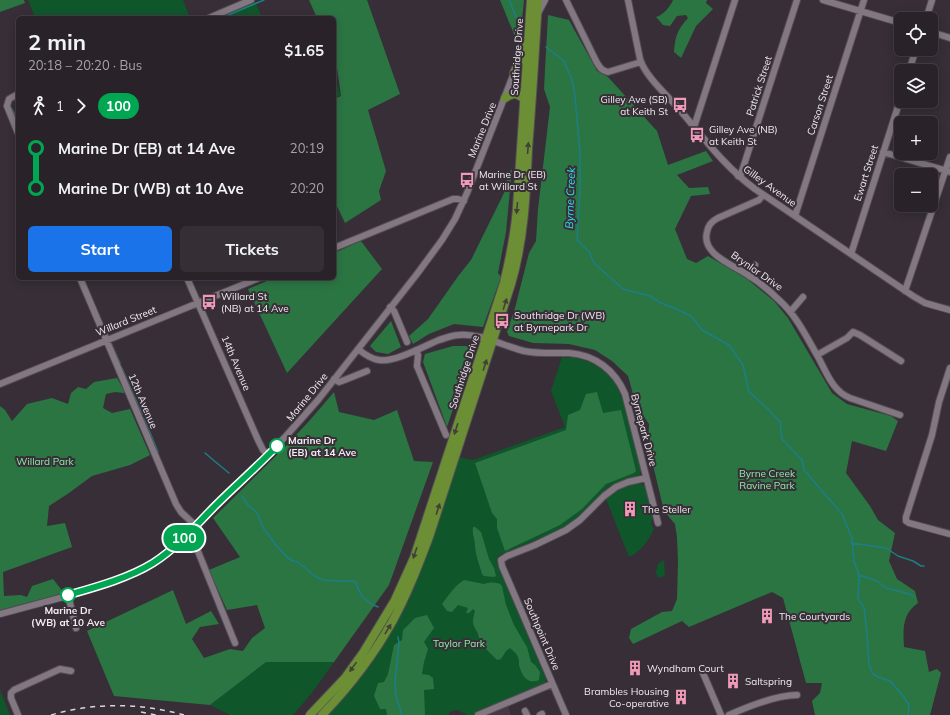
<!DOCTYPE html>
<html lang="en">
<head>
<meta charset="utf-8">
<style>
  :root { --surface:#292229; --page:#352f35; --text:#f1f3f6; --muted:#a5a4a8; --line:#453f46; --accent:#1a73e8 }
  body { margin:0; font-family:Mulish,sans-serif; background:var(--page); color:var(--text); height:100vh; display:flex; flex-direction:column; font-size:15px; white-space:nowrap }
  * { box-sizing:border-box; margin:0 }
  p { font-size:13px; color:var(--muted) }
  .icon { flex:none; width:22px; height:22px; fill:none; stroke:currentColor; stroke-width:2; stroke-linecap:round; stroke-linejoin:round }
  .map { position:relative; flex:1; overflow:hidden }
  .drawer { position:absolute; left:16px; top:16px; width:320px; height:264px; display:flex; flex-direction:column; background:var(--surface); border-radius:6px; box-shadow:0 2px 10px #0003,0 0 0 1px var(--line) }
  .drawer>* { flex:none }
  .badge { padding:0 8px; border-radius:13px; font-size:14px; line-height:26px }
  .tools { position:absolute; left:894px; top:12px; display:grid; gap:8px }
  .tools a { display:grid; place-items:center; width:44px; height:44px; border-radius:6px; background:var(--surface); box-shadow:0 2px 10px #0003,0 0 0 1px var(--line); font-size:20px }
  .map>.badge { position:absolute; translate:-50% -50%; box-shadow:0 0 0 2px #fff }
  .legs { display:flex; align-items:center; gap:6px; height:44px; padding:0 12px; font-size:13px }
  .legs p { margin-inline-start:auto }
  .headline { display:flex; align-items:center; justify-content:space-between; height:68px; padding:0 12px }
  h1 { font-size:22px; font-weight:700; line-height:30px }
  .primary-button { display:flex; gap:8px; margin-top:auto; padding:8px 12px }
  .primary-button a { flex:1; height:46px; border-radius:6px; background:var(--accent); color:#fff; font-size:16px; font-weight:700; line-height:46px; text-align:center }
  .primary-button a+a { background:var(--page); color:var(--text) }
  ul { padding:0 12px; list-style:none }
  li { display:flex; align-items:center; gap:14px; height:40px; font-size:15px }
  li i { display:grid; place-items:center; width:6px; height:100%; margin:0 5px; background:currentColor }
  li i::after { content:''; width:10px; height:10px; margin:-5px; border:3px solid; border-radius:50%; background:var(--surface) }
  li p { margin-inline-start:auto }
  li:first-child i { background:linear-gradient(#0000 50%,currentColor 0) }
  li:last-child i { background:linear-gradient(currentColor 50%,#0000 0) }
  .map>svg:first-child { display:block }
  .built { fill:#453745 }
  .green { fill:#0f562b }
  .forest { fill:#2b7543 }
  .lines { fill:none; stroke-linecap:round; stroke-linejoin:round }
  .stream { stroke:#1c7e87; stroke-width:1.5 }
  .minor-casing { stroke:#554e55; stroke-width:8 }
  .major-casing { stroke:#554e55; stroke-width:10 }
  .minor { stroke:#837882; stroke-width:6 }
  .major { stroke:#6c8f35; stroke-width:8 }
  .rail { stroke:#dcd6db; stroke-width:1.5; stroke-dasharray:5 5; stroke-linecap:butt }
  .oneway { fill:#424137 }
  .line-1-casing { stroke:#fff; stroke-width:9 }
  .line-1 { stroke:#00a651; stroke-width:6 }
  .stop-1-dot { fill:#fff; stroke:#00a651; stroke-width:2 }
  .labels { text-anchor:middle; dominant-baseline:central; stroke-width:4; stroke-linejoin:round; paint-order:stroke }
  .street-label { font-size:10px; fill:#f2ecf1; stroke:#372e37 }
  .poi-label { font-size:10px; fill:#f2ecf1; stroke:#372e37; text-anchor:start }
  .stop-label { font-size:10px; font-weight:bold; fill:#f2ecf1; stroke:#372e37; text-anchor:start }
  .park-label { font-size:10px; fill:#8beea6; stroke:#372e37 }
  .water-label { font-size:11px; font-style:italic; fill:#2ce5f4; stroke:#372e37 }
</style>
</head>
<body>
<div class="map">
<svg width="950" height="715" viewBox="0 0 950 715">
  <rect width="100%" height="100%" fill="#372e37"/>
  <path class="built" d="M508 706 511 715H488Z"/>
  <path class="green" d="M28 0H183L190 18H35Z
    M255 1 262 18H215Z
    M334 77 341 95 334 98Z
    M562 357 577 358 592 363 604 371 613 380 619 391 623 400 640 464 641 471 639 475 614 484 607 488 580 515 566 526 550 534 504 553C500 555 496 557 497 563L546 678V680L545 683 476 712 473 715H467L458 710 451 711 448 715H326L384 641 458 457 473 460 565 427 551 391Z
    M640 483 643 485 645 487 653 516 651 524 654 529C648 541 642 551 629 557L606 499C615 490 628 485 640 483Z
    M664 560 665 576 658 578 655 570 657 569 658 564 660 563V562Z
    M266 662H334L311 694 293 715H230L210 705Z
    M0 690 10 715H0Z"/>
  <path class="forest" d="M0 0H24L25 3 0 12Z
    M309 0H367L400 94 368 110 386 171 379 191 381 200 345 223 334 200V99L341 96 337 68 334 60V18H317Z
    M500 0H524L521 30 518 44Z
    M673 0H707L706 3 713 9 696 26 681 58 674 52C675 37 677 30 688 18L686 15 677 16 670 26 663 25 656 17C662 16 671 6 673 0Z
    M548 15 569 20 597 71 608 77 657 131 668 165 706 151 713 161 677 175 689 188 708 187 710 194 691 196 675 229 687 259 696 263 708 256 747 279 774 301 788 318 832 393 847 404 891 416 898 421 886 451 852 441 846 473 870 506 878 520 895 533 889 561 897 579 915 591 918 603C902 614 903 629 904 647L925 651 929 672 937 669 941 673 930 715H815L812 701 820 693 822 683H806L783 598 772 592 689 627 682 621 633 644 629 638 631 629 662 612 672 611 677 599 678 562 677 537 675 524 664 511 648 444 649 424 636 405 628 376 612 361 595 350 569 344 533 343 509 336 507 332 515 308 529 253 536 241 538 209 550 107 544 89Z
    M512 169 506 232 498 273 501 277 483 327 454 324 429 334 413 344 409 336 428 319 459 275 471 260 505 191 508 174Z
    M361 241 382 269 287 373 248 289 274 278H334V253Z
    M391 321 401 347 388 354 376 352 370 346Z
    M453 346H474L447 427 423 362 425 354Z
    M117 378 125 392 124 393 115 392 106 394 103 408 112 413 130 409 150 455 130 465 92 476 69 493 49 506 47 526 65 523 72 547 3 572 4 596 21 595 27 597 32 586 53 579 64 593 0 610V406L5 410 12 421 27 404 52 398 68 404 71 393 78 387 86 389 94 382Z
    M334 392 339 412 374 420 397 410 414 461 433 462 389 585 334 662H266L210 705 114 696 87 631 173 590 186 624 211 611 219 624 200 627 192 639 204 658 230 649 243 651 252 638 265 628 257 605 227 610 209 570 240 557 213 518 285 447 310 420Z
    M597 392 603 413 621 410 636 471 634 473 606 484 582 509 560 525 505 551 497 528V519L492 513 475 463 566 430 568 415 580 410 586 394Z
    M473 527H475L481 532 489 559 494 568 496 576 494 577 484 576 482 574C479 563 476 557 475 546 475 538 472 537 473 527Z
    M464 580 484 584C489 582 495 582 500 584L502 586 506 605 514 625 527 647 531 662 535 665 540 672 539 680C527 685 522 676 519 665 519 662 519 658 517 655 516 653 512 650 510 648L506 651 501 659 497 660 479 642C480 631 473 629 473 622 473 618 474 614 475 611L473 609 469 613H466L468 608 458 605 452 612 447 611 442 604C448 596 455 585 464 580Z
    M427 615 434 628 424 642 428 649 424 662 422 674 429 675 433 678 434 689 424 690 425 715H387L386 709H380L374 696 378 683 384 682 388 674 394 645 402 640 403 630 415 618Z"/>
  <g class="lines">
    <path class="stream" d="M509 0 520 26
      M221 18 264 0
      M546 47 564 61 572 80 575 96 580 153V188L577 240 589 252 594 263 623 289 650 296 661 303 674 308 691 316 702 330 729 345 743 365 749 392 768 409 780 422 782 439 802 460 804 470 842 514 852 538 854 561 859 575 858 599 864 607 867 634 869 665 873 674 878 677 890 681 904 697 909 705 908 715
      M12 109 18 121
      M83 278 96 309
      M102 323 108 334
      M111 343 120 363
      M122 368 142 414
      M116 371 120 380
      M144 418 158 452
      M205 453 218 464 229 473
      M242 496 247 504 257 513 264 529 276 545 288 558 293 561 298 562 315 576 323 580 337 581H355C361 596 362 600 378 607
      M851 543 886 548 898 556 913 561 921 566H924
      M859 575 877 581 886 588 910 594 914 597
      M398 637 399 643 395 681 396 696 402 715"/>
    <defs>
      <path id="minor" d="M566 0 596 61C599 66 601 71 608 72L641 62
        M628 0 640 59C645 76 667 95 679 109 703 137 725 167 755 189L913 296 925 303 950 310
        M823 0 901 23
        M537 15 545 0
        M209 18 251 0
        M926 19 932 0
        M931 32 950 38
        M909 71 916 49
        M7 106 18 133
        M7 106 9 99 18 94
        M694 127 735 0
        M883 152 950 172
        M738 176 741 174 743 168 797 0
        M763 195 759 200 718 218C712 221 708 225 707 232 701 254 733 265 748 275 759 282 770 291 779 300 796 315 806 336 817 355 826 371 832 391 850 398L900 415
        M795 216 864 0
        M334 248 453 199H458L464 201
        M851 254 901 97
        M749 276 755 265
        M80 278 176 504 181 512 196 526
        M187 278 258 440 263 450 268 455
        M905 291 950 157
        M390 307 394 311 407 342
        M791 311 803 297
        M358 349C364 354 371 359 379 360 394 363 424 346 439 340 446 338 452 335 459 335 480 333 504 346 524 351 539 354 554 353 569 353 595 355 615 370 625 394L658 523
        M416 350 418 355 417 366 446 435
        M817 355 847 338 853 332 860 335 901 361
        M950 368 939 402 932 435 906 517V521L909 523 950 534
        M334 379 339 382 342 381 367 371
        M0 384 259 278
        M188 534 193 539 235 643
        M68 595 76 628
        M0 614 71 595 101 585 128 575 153 563 179 543 222 499 261 462 286 436 318 400 417 274 442 240 455 219 467 193 514 73
        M703 673 721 715
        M525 711 527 715
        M18 715 11 698V693L14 690 60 669 71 671
        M478 715 552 684
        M540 715 542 714V715
        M566 715 502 566 501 560 507 556 535 545 566 530 580 520 604 496 616 487 628 482 646 478
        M729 715C747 707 777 695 797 695"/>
      <path id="major" d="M514 73 523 52 526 46
        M505 98C513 93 516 92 524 99
        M310 715 345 678 363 653 395 600 414 558 504 283C510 258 515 234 517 208L531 0
        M322 715C349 687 373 656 392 622 407 595 418 566 429 537L511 284C524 240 526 194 528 149 532 99 535 50 538 0"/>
    </defs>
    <use href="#minor" class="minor-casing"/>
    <use href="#major" class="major-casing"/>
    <use href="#minor" class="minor"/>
    <use href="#major" class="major"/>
    <path class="rail" d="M141 712 156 715
      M51 715C95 702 141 703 184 715"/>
  </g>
  <defs><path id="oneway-solid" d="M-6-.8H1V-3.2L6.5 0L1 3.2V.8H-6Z"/></defs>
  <g class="oneway">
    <use href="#oneway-solid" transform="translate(528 148) rotate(-86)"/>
    <use href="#oneway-solid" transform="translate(517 208) rotate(95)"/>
    <use href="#oneway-solid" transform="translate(505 304) rotate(-72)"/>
    <use href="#oneway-solid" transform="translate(485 365) rotate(-72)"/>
    <use href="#oneway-solid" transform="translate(456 429) rotate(108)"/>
    <use href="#oneway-solid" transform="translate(438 509) rotate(-72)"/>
    <use href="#oneway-solid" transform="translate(415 553) rotate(109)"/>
    <use href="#oneway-solid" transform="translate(388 629) rotate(-58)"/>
    <use href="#oneway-solid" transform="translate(353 667) rotate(126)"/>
  </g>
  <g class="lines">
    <defs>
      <path id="line-1" d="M68 595C96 587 129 578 153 563 178 547 196 525 216 505 236 485 258 466 277 446"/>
    </defs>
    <use href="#line-1" class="line-1-casing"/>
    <use href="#line-1" class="line-1"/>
  </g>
  <defs>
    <symbol id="bus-bare" viewBox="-9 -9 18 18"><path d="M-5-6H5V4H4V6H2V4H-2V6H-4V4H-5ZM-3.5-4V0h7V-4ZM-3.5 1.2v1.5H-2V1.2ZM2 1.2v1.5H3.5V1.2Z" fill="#f09ab7" stroke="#372e37" stroke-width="2.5" paint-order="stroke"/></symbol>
    <symbol id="building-bare" viewBox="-9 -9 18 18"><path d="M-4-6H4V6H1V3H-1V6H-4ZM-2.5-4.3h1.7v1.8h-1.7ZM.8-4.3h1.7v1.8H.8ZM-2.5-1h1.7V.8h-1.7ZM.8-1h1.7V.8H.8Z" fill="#f09ab7" stroke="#372e37" stroke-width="2.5" paint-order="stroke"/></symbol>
  </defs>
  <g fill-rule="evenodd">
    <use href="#bus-bare" x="669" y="94" width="22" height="22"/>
    <use href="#bus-bare" x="686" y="124" width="22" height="22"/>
    <use href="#bus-bare" x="456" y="169" width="22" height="22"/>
    <use href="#bus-bare" x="198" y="291" width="22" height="22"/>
    <use href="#bus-bare" x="491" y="310" width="22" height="22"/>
    <use href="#building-bare" x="619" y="498" width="22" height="22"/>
    <use href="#building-bare" x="756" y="605" width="22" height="22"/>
    <use href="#building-bare" x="624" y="657" width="22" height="22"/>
    <use href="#building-bare" x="722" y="670" width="22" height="22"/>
    <use href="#building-bare" x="670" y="686" width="22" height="22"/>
  </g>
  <g class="stop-1-dot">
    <circle cx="277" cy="446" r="7"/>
    <circle cx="68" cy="595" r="7"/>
  </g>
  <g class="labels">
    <g class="street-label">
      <text transform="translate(517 57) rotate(-86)">Southridge Drive</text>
      <text transform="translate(759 86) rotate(-72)">Patrick Street</text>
      <text transform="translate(820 105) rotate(-72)">Carson Street</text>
      <text transform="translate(482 130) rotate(-68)">Marine Drive</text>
      <text transform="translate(866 173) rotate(-72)">Ewart Street</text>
      <text transform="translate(770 186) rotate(36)">Gilley Avenue</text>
      <text transform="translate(757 271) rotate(35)">Brynlor Drive</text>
      <text transform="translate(126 321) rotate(-22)">Willard Street</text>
      <text transform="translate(236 363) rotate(67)">14th Avenue</text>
      <text transform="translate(464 372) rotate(-72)">Southridge Drive</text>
      <text transform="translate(307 397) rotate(-51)">Marine Drive</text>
      <text transform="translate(143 401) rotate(67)">12th Avenue</text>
      <text transform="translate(644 430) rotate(75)">Byrnepark Drive</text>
      <text transform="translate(542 634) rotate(67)">Southpoint Drive</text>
    </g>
    <g class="poi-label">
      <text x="668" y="99" text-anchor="end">Gilley Ave (SB)<tspan x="668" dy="12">at Keith St</tspan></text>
      <text x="709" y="129">Gilley Ave (NB)<tspan x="709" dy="12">at Keith St</tspan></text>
      <text x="479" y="174">Marine Dr (EB)<tspan x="479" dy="12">at Willard St</tspan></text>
      <text x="221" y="296">Willard St<tspan x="221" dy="12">(NB) at 14 Ave</tspan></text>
      <text x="514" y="315">Southridge Dr (WB)<tspan x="514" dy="12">at Byrnepark Dr</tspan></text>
      <text x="642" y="509">The Steller</text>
      <text x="779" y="616">The Courtyards</text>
      <text x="647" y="668">Wyndham Court</text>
      <text x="745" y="681">Saltspring</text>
      <text x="669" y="691" text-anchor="end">Brambles Housing<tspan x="669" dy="12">Co-operative</tspan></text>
    </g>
    <g class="stop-label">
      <text x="288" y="440">Marine Dr<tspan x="288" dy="12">(EB) at 14 Ave</tspan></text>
      <text x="68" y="610" text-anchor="middle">Marine Dr<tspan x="68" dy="12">(WB) at 10 Ave</tspan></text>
    </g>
    <g class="park-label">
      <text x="45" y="461">Willard Park</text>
      <text x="767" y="473">Byrne Creek<tspan x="767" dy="12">Ravine Park</tspan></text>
      <text x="459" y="643">Taylor Park</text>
    </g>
    <g class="water-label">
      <text transform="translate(570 198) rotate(-88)">Byrne Creek</text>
    </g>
  </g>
</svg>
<div class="tools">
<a><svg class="icon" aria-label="locate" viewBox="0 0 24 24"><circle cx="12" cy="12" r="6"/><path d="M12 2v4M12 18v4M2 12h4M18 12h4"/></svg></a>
<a><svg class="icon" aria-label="layers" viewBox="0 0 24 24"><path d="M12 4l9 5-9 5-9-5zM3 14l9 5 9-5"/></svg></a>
<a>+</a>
<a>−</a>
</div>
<b class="badge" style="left:184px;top:538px;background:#00a651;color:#fff">100</b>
<section class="drawer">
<div class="headline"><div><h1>2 min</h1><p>20:18 – 20:20 · Bus</p></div><b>$1.65</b></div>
<div class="legs"><svg class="icon" aria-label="walk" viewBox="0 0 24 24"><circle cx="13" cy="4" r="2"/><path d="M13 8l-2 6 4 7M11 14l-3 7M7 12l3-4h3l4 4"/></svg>1<svg class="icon" aria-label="forward" viewBox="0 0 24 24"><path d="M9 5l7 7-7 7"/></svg><b class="badge" style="background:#00a651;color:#fff">100</b></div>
<ul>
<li><i style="color:#00a651"></i><b>Marine Dr (EB) at 14 Ave</b><p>20:19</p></li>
<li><i style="color:#00a651"></i><b>Marine Dr (WB) at 10 Ave</b><p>20:20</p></li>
</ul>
<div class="primary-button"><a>Start</a><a>Tickets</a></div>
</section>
</div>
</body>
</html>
